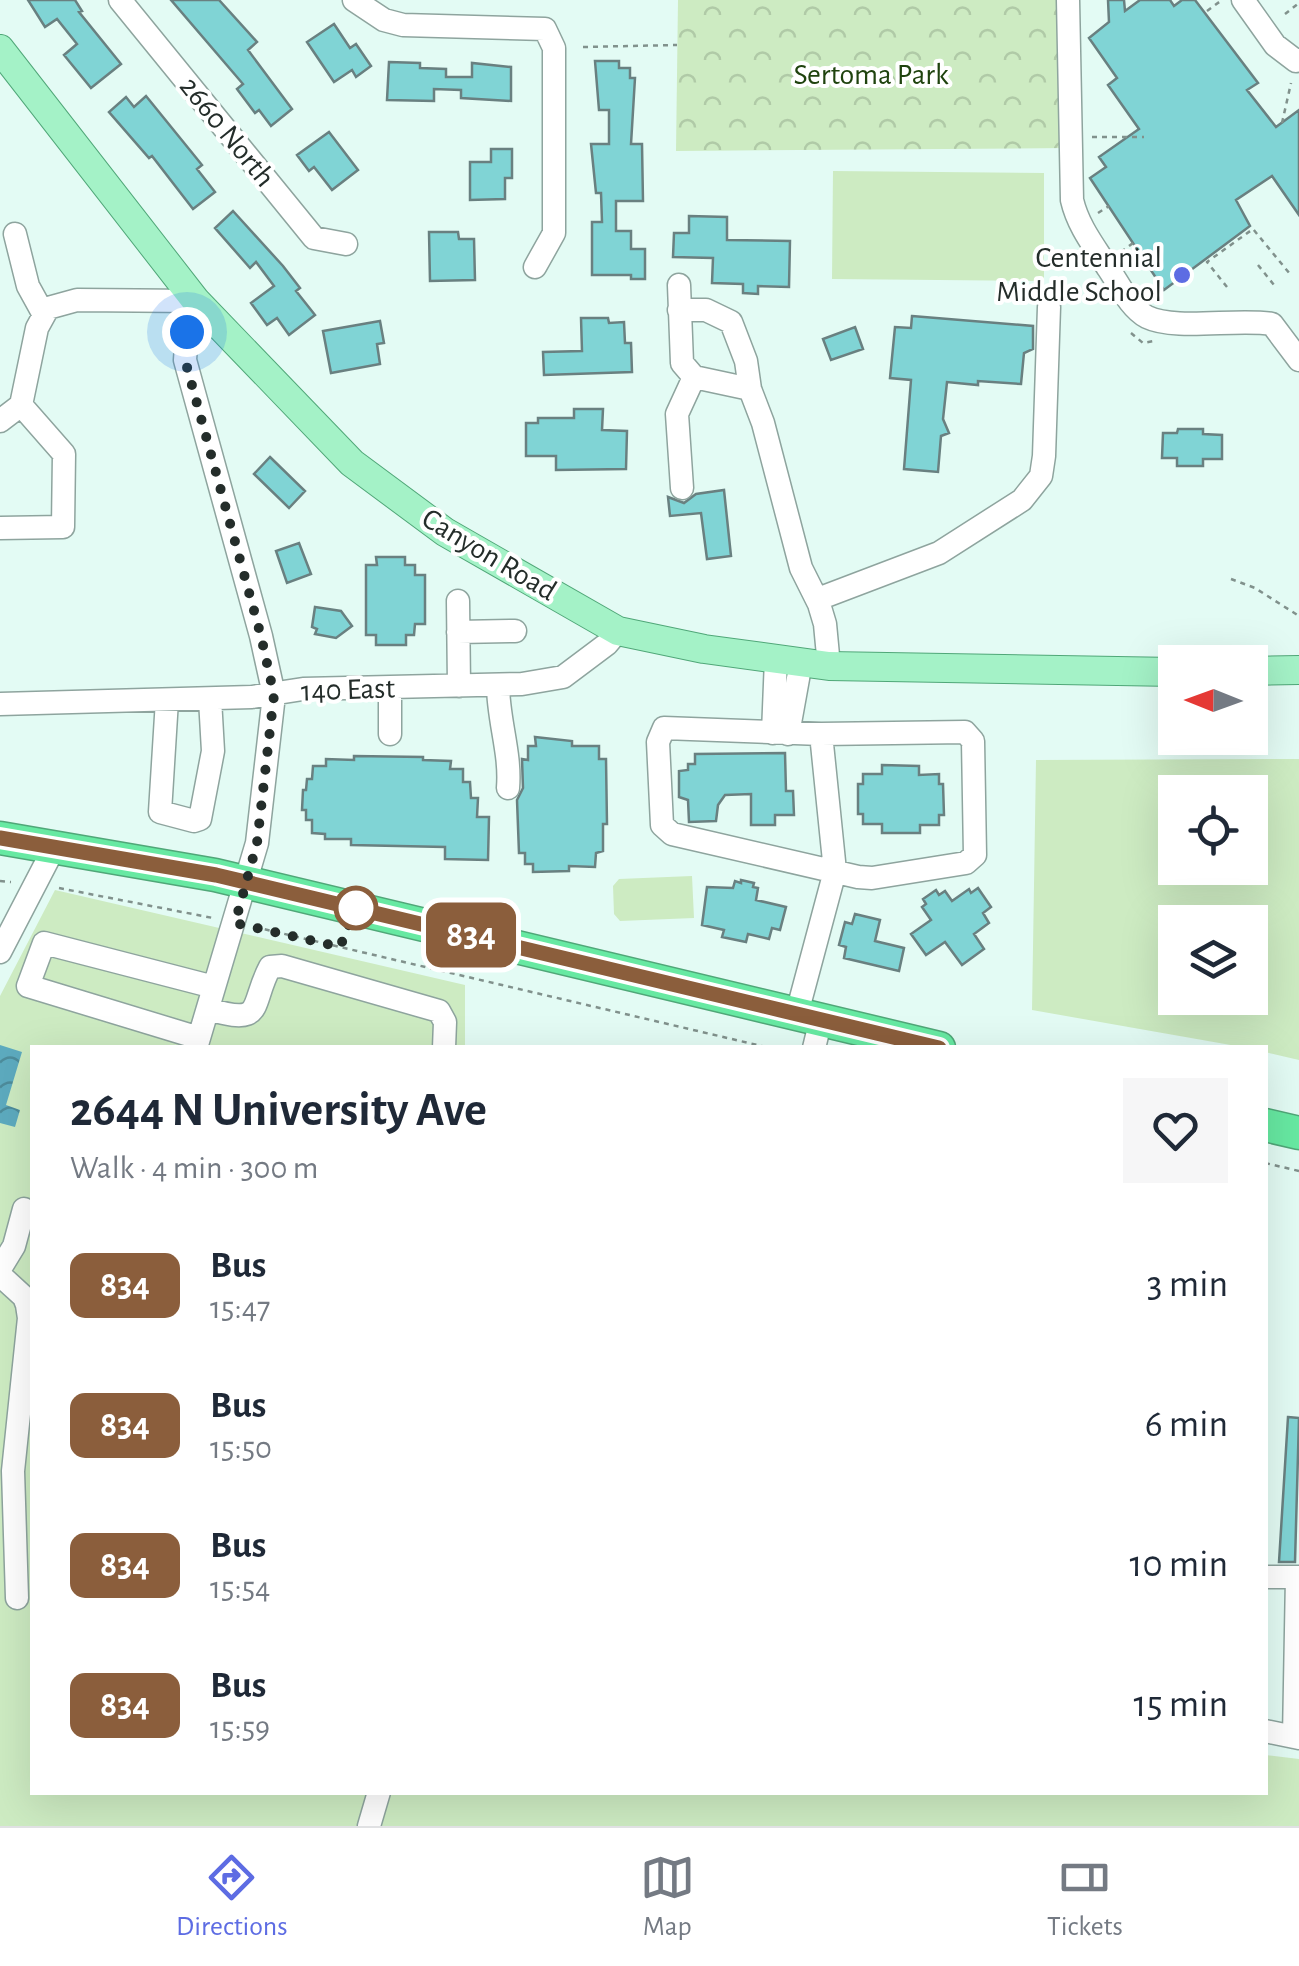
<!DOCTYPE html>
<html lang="en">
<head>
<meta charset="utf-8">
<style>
  :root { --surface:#fff; --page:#f6f6f7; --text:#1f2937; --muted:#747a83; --line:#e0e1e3; --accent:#5d6ce3 }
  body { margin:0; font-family:"Alegreya Sans",sans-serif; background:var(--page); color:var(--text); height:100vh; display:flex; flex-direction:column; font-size:38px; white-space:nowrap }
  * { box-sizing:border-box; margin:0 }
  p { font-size:32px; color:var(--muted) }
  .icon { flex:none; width:55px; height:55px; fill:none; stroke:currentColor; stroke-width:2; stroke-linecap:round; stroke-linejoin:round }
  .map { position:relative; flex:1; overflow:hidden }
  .drawer { position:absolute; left:30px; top:1045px; width:1238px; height:750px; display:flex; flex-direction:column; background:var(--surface); border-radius:0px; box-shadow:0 10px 40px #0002 }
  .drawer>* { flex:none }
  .badge { padding:0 20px; border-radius:15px; font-size:35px; line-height:65px }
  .needle { width:65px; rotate:271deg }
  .controls { position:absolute; left:1158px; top:645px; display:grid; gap:20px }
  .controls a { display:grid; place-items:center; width:110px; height:110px; border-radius:0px; background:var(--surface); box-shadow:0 10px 40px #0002; font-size:50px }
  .you { position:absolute; width:50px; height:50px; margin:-25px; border:8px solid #fff; border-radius:50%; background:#1a73e8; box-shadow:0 0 0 15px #1a73e833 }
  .map>.badge { position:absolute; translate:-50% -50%; box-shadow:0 0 0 5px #fff }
  .round { display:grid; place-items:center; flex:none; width:105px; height:105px; border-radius:0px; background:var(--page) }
  .summary { display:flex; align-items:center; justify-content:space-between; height:170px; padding:0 40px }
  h1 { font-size:48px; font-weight:700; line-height:75px }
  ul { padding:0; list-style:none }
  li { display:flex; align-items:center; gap:30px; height:140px; padding:0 40px }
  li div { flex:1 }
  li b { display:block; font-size:38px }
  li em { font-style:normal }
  li .badge { min-width:110px; font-weight:700; text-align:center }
  .menu { display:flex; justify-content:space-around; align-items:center; height:140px; border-top:2px solid var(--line); background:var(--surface); font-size:28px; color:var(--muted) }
  .menu a { display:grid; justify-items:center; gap:5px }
  .menu .current { color:var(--accent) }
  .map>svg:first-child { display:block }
  .grass { fill:#cdebc2; fill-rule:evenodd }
  .park { fill:url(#park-crowns) }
  .water { fill:url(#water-waves) }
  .building { fill:#80d4d5; stroke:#698080; stroke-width:2.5 }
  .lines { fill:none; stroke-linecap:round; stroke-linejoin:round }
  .minor-casing { stroke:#8ea49e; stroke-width:25 }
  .major-casing { stroke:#50a778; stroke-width:30 }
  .highway-casing { stroke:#50a778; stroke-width:35 }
  .path { stroke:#81918c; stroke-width:2.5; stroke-dasharray:5 5; stroke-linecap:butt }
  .minor { stroke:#fff; stroke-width:22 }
  .major { stroke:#a4f2c7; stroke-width:28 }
  .highway { stroke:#67e9a2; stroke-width:32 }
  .line-casing { stroke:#fff; stroke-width:22 }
  .line { stroke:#8b5e3c; stroke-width:15 }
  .walk { stroke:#242d2a; stroke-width:10; stroke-dasharray:0 18 }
  .poi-dot { fill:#5d6ce3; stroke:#fff; stroke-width:4 }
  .stop-dot { fill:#fff; stroke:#8b5e3c; stroke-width:5 }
  .labels { text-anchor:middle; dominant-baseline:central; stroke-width:8; stroke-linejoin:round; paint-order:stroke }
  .park-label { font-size:30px; fill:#1f430e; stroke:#fff }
  .street-label { font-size:30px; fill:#242d2a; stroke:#fff }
  .poi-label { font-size:30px; fill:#242d2a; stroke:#fff; text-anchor:end }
</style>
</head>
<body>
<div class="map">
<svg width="1299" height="1826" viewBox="0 0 1299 1826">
  <defs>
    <pattern id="park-crowns" width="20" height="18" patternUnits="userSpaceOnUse" patternTransform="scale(2.5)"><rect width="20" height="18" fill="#cdebc2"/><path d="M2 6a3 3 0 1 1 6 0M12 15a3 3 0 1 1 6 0" fill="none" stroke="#b0caa7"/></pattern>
    <pattern id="water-waves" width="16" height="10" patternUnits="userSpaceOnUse" patternTransform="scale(2.5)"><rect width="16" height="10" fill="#5dabbf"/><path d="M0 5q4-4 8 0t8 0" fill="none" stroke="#4d8c9b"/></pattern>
  </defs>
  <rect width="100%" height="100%" fill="#e3fbf4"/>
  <path class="grass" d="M833 171 1044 173V281L832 279Z
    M1299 759V1060L1265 1052V1048L1242 1047 1032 1010 1036 760ZM1175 792H1250V868H1175ZM1250 922V998H1175V922Z
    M692 876 694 918 620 921 614 914 613 886 619 879Z
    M55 890 465 985V1047L32 1048V1792H1265V1755L1299 1759V1826H0V996Z"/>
  <path class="park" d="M678 0H1064L1067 148 676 151Z"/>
  <path class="water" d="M0 1045 22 1052 6 1105 20 1110 15 1127 0 1123Z"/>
  <path class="building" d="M28 0H75L82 11 79 12 121 64 91 88 64 55 77 44 57 19 45 27Z
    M171 0H219L257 42 248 50 292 109 271 126 259 110 255 113 237 89 243 84Z
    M1108 0H1124L1125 11 1140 0H1170L1174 6 1182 0H1195L1258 83 1247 90 1276 127 1299 110V215L1272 176 1236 200 1250 226 1164 290 1090 178 1106 167 1099 157 1139 129 1108 85 1117 78 1089 38 1109 22Z
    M334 24 350 48 356 44 371 66 356 77 352 70 334 82 307 42Z
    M595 61H619V68H630V78H635L631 144H642L643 201H616V231H631V249H645V279H631V275H592V222H602L601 193H596L591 144H609V110H599Z
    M389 62 420 63V68L446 69V77H472V63L511 67V101L461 98V90L434 89V101L387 100Z
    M146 96 202 165 197 169 215 192 193 209 152 156 149 158 109 112 126 97 134 107Z
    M329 132 358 170 332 190 314 167 309 171 297 155Z
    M491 149H512V178H505V199L470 200V162H491Z
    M233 211 283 266 300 288 296 291 315 315 289 335 277 318 267 325 251 303 274 286 256 262 250 268 215 228Z
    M689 216 727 217V240L790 241 789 287 758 286V294L743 293V284L712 283 713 258 673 257 674 233H689Z
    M429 232H458L459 239H474L475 280 430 281Z
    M912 316 1033 326V349L1024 353 1021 384 978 381V385L947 382 943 419 949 433 941 436 938 472 904 469 911 380 890 378 895 327 911 328Z
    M581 318H608L609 323 624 322 625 343H631L632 372 544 375 543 352 582 351Z
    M380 321 384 343 377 344 380 364 331 373 323 331Z
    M855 327 863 349 831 360 823 339Z
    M574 409H603L602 430 627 431 626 469 556 470V456H526V423H538V418H574Z
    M1178 429H1203V434L1222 435V459H1203V466H1177V458H1162L1163 433H1177Z
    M270 457 305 491 289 508 254 474Z
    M724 490 731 556 707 559 701 513 670 516 668 497 684 503 696 494Z
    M299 543 311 574 287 583 276 551Z
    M376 557H405V565H415V575H425V624H415L414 635H406V645H376V635H366V565H377Z
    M315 607 341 611 352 626 336 638 315 634 317 629 312 627Z
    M535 737 572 741V746H599V759H606L607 824H603V851L596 853 595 867 569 866V871L533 872V864H525V853H519L517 800 523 788 522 759 528 760V746H536Z
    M785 753 786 791H793L794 815H775V825H751V794L725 795 718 805 716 821 689 822 688 800 679 797V771L688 770V764H695V754Z
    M354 756 423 757V760L451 761 450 769H463V782H470L471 798H478L477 817H489L488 860 445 859V847L351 845V839H325V834L312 833V820H306V810H302L303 790H306L307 779H312L313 766H326V759L354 760Z
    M882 765 919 766V775L939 774V784H943L944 815H939V825H920V833H882V824H863V814H858V784H863V774H882Z
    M741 880 754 883 753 887 758 888 756 900 786 907 780 930 772 928 769 939 748 934 746 942 722 937 724 930 702 925 707 887 733 888 735 881 741 883Z
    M978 888 991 907 983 913 989 923 974 934 984 949 962 965 945 942 926 955 911 934 931 920 922 907 926 904 923 899 936 890 939 895 945 891 952 901 969 889 971 893Z
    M855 914 880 920 875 941 904 948 899 971 844 958 846 947 839 945 845 922 852 924Z
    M1288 1417 1299 1418 1295 1562H1279Z"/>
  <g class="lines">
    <defs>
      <path id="minor" d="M120 0 314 238 346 244
        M354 0 384 20 403 25 545 29 554 48V233L535 267
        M1068 0 1072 200C1078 226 1094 246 1108 268 1119 284 1130 308 1147 317 1176 331 1237 318 1272 324L1299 360
        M1243 0 1275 45 1296 61 1299 60
        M15 234 28 286 44 315
        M679 285 682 363 694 377 677 414 682 488
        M679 310H706L731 322 746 361 750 389 763 423 801 568 819 604 825 624 829 666
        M694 377 750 389
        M21 405 37 328 48 308 77 300 196 301 187 332 185 360 261 636 274 695 257 843 196 1048
        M0 421 21 405
        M0 528 63 527 64 454 21 405
        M818 599 939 553 1022 500 1041 476 1044 456 1049 307
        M458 601 459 686
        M458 632 515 631
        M498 685C498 720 511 753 508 788
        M390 688V734
        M167 700 160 812 194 821 200 819 213 751 210 699
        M0 704 252 697 303 689 522 684 563 677 607 644 618 631
        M664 728 821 734 965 732 973 741 975 855 966 863 872 878 858 877 672 834 662 825 658 742Z
        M773 733 776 659
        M788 734 801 662
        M0 952 55 846
        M208 1009C266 1026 249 1007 270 967L282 966 439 1011 445 1022 444 1048
        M797 1013 835 871 821 734
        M199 1038 28 986 44 943 214 987
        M814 1048 821 1019
        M0 1269 14 1246 24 1209
        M0 1275 24 1297 27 1305 32 1303
        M1265 1577H1299
        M17 1598 13 1471 29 1318 27 1305
        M1265 1731 1299 1738
        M1294 1737 1297 1577
        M369 1826 379 1792"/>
      <path id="major" d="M0 49 196 301 352 463 445 532 618 631 704 649 829 666 1175 672
        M1250 671 1299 670"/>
      <path id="highway" d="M0 838 215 875 939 1048
        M1265 1125 1299 1133"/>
    </defs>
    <use href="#minor" class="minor-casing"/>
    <use href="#major" class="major-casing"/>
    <use href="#highway" class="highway-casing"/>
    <path class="path" d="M1207 11 1222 0
      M1285 14 1299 3
      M583 47 677 45
      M1282 123 1291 83
      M1092 137H1144
      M1098 213 1109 206
      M1121 252 1133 243
      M1258 265 1274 285
      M1227 287 1207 262 1253 229 1290 274
      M1151 293 1162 285
      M1131 333 1143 343 1154 341
      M1231 579 1255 588 1299 616
      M0 881 11 882
      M59 888 213 918
      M255 927 770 1048
      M1265 1163 1299 1171"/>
    <use href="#minor" class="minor"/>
    <use href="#major" class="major"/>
    <use href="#highway" class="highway"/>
  </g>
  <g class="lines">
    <defs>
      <path id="line" d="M0 838 216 875 939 1048"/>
    </defs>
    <use href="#line" class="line-casing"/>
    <use href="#line" class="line"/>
    <path class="walk" d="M187 332 185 360 261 636 274 695 257 843 235 923 340 947 356 908"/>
  </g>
  <circle class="poi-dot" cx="1182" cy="275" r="10"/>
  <circle class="stop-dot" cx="356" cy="908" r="20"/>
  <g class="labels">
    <g class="park-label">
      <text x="871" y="75">Sertoma Park</text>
    </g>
    <g class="street-label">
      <text transform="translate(227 132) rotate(51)">2660 North</text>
      <text transform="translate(489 555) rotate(31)">Canyon Road</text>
      <text transform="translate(348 690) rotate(-2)">140 East</text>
    </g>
    <g class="poi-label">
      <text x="1162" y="258">Centennial<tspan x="1162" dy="34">Middle School</tspan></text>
    </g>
  </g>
</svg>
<div class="controls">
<a><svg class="needle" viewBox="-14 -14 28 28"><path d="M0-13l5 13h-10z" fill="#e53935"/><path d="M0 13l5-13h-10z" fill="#747a83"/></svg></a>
<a><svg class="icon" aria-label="locate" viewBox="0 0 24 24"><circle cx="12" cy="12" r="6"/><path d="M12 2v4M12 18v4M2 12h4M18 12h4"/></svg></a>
<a><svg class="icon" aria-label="layers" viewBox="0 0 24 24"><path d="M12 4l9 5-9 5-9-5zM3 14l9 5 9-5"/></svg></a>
</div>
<div class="you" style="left:187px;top:332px"></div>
<b class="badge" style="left:471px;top:935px;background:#8b5e3c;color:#fff">834</b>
<section class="drawer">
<div class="summary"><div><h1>2644 N University Ave</h1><p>Walk · 4 min · 300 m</p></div><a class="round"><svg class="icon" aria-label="heart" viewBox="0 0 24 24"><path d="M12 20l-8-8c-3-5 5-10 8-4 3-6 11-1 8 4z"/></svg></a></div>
<ul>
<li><span class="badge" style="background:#8b5e3c;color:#fff">834</span><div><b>Bus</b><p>15:47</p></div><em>3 min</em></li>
<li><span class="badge" style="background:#8b5e3c;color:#fff">834</span><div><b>Bus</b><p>15:50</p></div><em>6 min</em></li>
<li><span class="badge" style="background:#8b5e3c;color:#fff">834</span><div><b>Bus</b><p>15:54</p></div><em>10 min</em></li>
<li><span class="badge" style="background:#8b5e3c;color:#fff">834</span><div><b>Bus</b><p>15:59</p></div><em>15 min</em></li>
</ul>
</section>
</div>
<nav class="menu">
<a class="current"><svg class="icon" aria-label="directions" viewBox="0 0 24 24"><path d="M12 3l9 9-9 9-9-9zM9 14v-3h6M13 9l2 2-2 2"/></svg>Directions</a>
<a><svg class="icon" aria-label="map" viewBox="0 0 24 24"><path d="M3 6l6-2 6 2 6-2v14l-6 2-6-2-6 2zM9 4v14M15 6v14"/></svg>Map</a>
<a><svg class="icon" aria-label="tickets" viewBox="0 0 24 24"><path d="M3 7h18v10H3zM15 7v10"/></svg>Tickets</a>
</nav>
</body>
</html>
